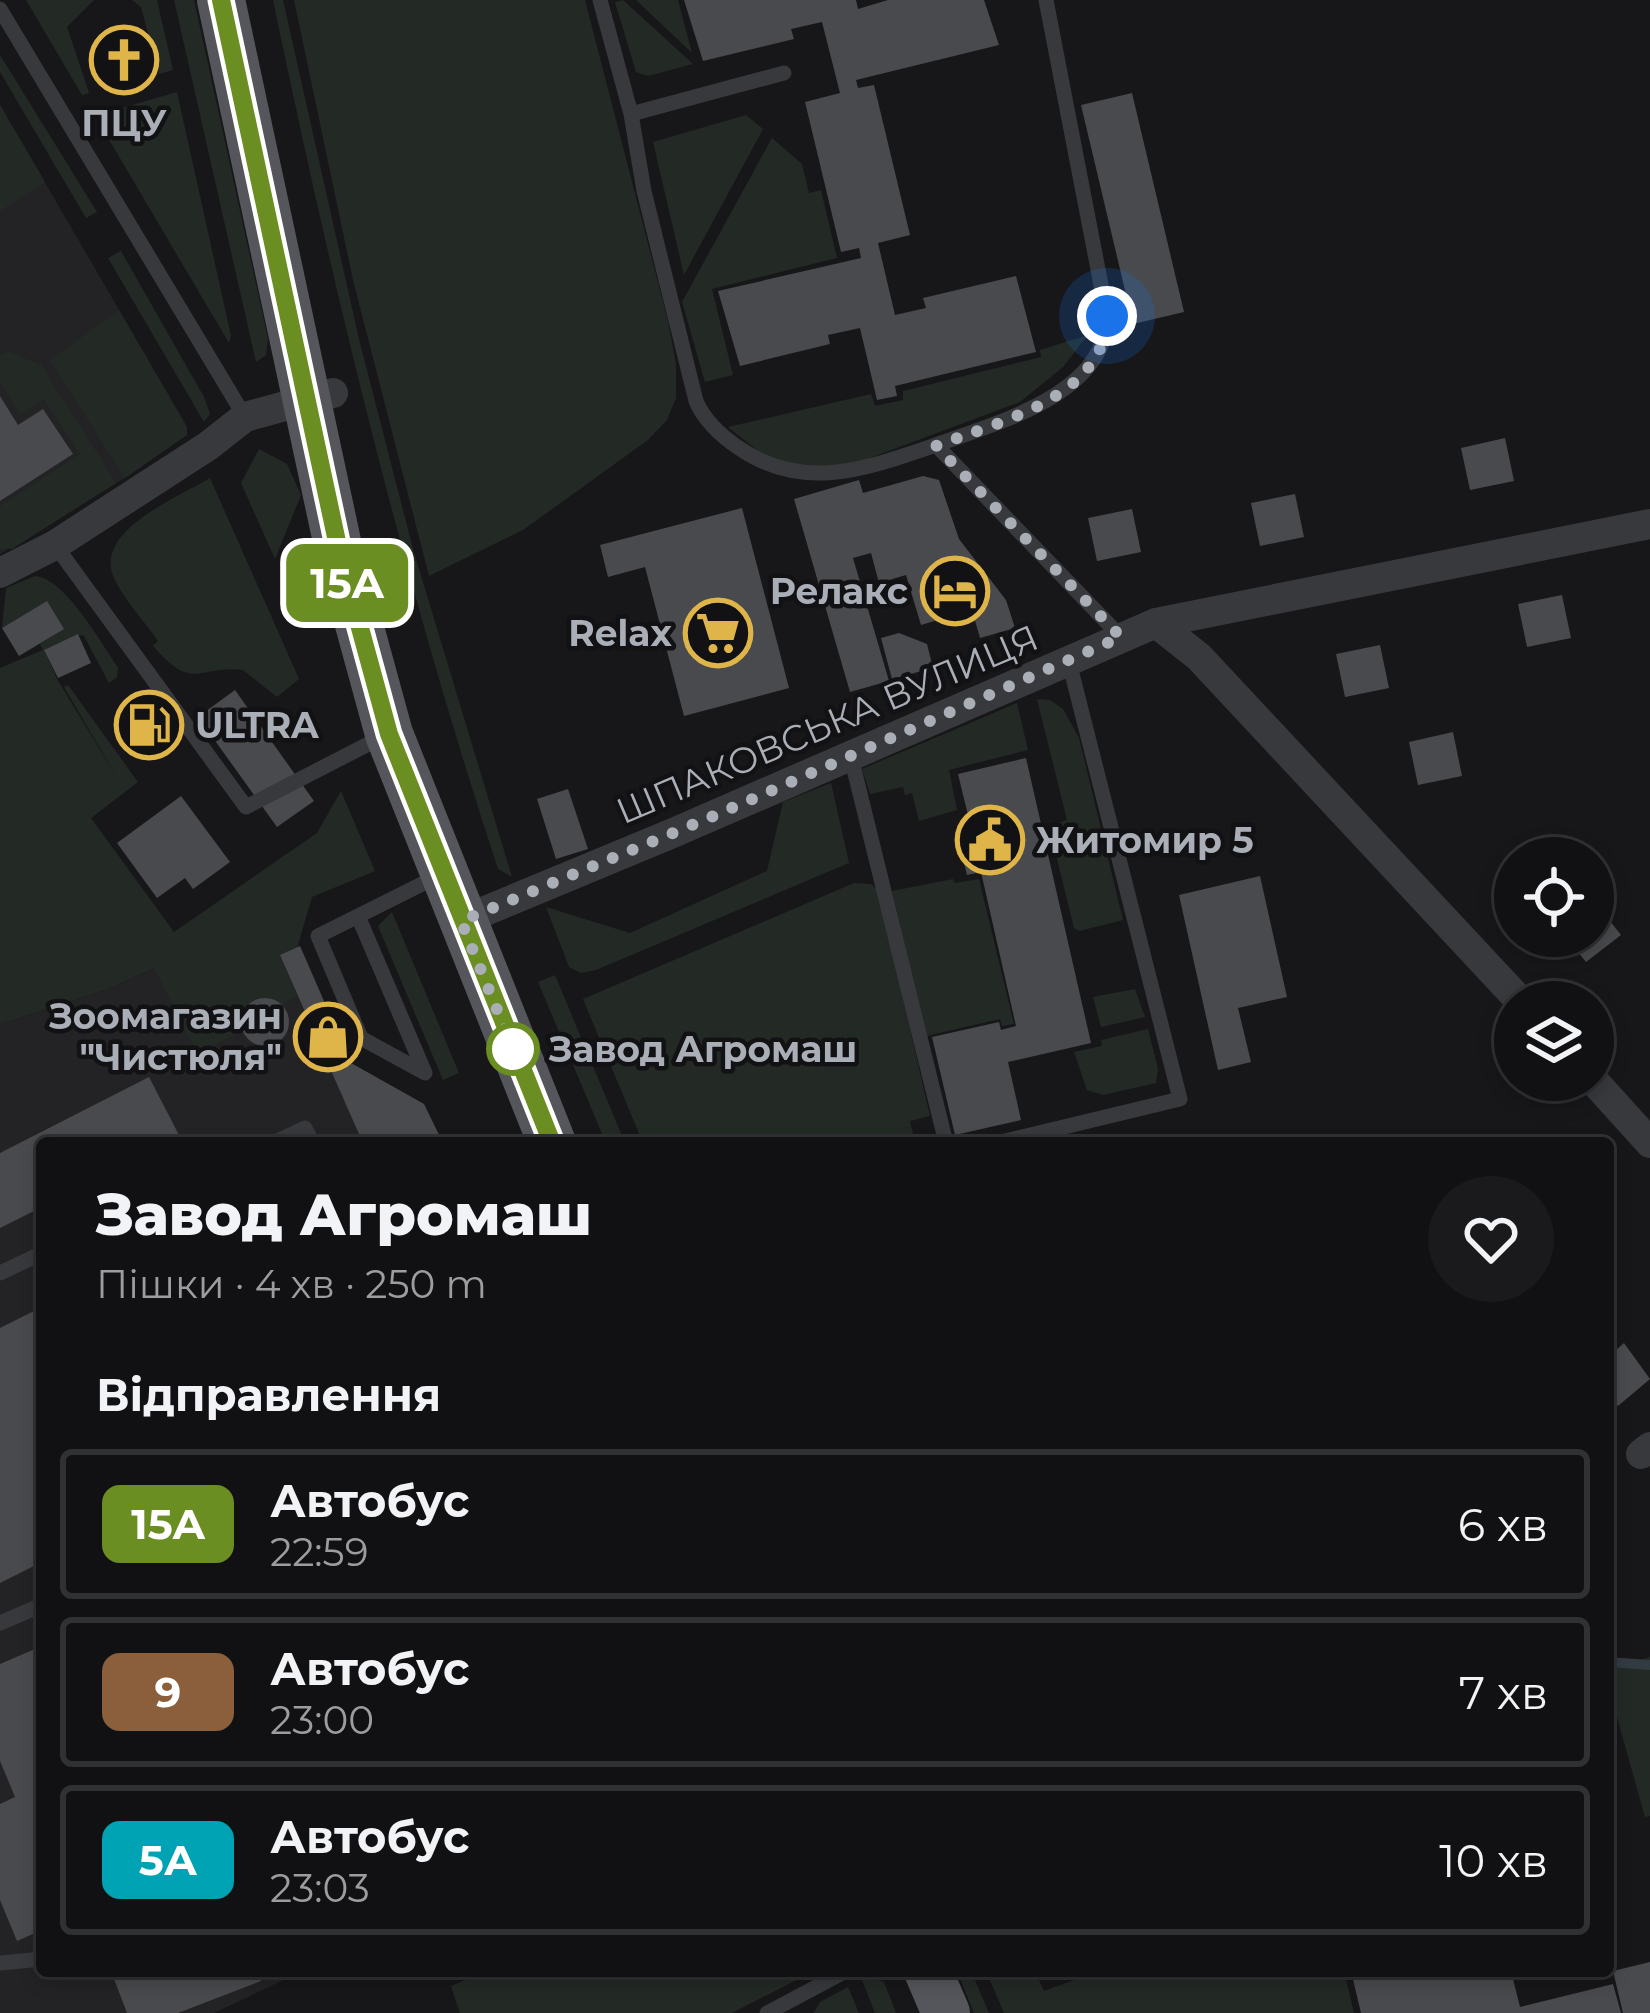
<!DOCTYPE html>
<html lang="uk">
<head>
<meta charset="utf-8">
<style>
  :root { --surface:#111113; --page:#1a1a1c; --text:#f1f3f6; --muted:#9c9da0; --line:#303133 }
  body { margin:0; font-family:Montserrat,sans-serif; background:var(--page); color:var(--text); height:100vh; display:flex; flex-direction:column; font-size:45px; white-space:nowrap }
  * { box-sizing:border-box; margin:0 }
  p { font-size:39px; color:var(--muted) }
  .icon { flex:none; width:66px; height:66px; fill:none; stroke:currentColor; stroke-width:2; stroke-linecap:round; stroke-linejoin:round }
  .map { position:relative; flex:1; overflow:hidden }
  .drawer { position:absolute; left:36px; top:1137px; width:1578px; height:840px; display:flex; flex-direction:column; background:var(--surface); border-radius:12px; box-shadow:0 6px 18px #0003,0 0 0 3px var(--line) }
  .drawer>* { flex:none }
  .badge { padding:0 24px; border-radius:18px; font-size:42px; line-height:78px }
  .buttons { position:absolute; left:1494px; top:837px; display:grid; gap:24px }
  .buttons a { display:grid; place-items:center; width:120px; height:120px; border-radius:50%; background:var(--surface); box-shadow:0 6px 18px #0003,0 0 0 3px var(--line); font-size:60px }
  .you { position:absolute; width:60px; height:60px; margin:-30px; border:9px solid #fff; border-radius:50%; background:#1a73e8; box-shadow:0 0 0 18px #1a73e833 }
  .map>.badge { position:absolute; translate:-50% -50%; box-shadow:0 0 0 6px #fff }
  h2 { padding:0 60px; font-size:45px; line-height:108px }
  .round { display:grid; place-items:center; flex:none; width:126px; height:126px; border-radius:63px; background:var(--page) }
  .head { display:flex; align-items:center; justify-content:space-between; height:204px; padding:0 60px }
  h1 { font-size:57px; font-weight:800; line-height:90px }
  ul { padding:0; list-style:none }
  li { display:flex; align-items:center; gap:36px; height:150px; margin:0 24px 18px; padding:0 36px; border:6px solid var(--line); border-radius:12px }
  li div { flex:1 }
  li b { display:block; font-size:45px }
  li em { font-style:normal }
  li .badge { min-width:132px; font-weight:700; text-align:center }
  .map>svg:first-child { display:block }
  .built { fill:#232325 }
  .green { fill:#232a25 }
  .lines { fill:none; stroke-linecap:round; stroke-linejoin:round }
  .stream { stroke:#333b42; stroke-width:10 }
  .building { fill:#494a4d }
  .service { stroke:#38393d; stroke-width:15 }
  .minor { stroke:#38393d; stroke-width:30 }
  .primary { stroke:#55565c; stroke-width:48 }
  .line-casing { stroke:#fff; stroke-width:27 }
  .line { stroke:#6b8e23; stroke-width:18 }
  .walk { stroke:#aaaeb7; stroke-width:12; stroke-dasharray:0 21.6 }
  .stop-dot { fill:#fff; stroke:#6b8e23; stroke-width:6 }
  .labels { text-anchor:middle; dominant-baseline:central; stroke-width:9; stroke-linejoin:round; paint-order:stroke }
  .poi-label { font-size:36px; font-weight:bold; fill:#aaaeb7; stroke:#121214; text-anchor:end }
  .street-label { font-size:36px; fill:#aaaeb7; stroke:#121214 }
  .stop-label { font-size:36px; font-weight:bold; fill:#aaaeb7; stroke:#121214; text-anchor:start }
</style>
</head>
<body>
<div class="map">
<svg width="1650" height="2013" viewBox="0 0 1650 2013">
  <rect width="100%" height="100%" fill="#171719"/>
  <path class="built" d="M0 105 187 427V435L125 478 0 554Z
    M300 946 351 1063 424 1104 443 1143H42V1971H303L214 2013H0V1024L108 989 154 968 174 1006Z"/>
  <path class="green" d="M26 0H94L67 27 89 93 82 95Z
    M132 0H157L173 70 159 74 141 7Z
    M174 0H194L268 339 266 355 256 362Z
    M273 0H283L359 339 413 549 512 877 498 869C404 583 334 294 273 0Z
    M294 0H585L668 321 676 364V398L667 420 648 440 523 530 429 576 353 280Z
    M623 0 693 64 648 76 636 72 615 2Z
    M636 0H678L692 53Z
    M0 55 97 212 86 218 0 72Z
    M177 92 231 336 229 343 95 116Z
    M0 105 45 182 0 211Z
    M746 115 763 129 684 275 653 142Z
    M772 138 802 164 809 193 821 190 837 258 712 289 733 375 705 382 682 302Z
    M121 251 204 397 210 414 204 422 108 258Z
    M119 310 187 427V435L125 478 50 360Z
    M1088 335 1063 367 1020 402 859 462 815 468 791 465 758 451 728 427 871 394 875 406 903 400V391L1041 357 1040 350Z
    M8 351 41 365 116 483 12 549H0V506L80 454 44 399 20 414 0 382V356Z
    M259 449 287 464 301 495 275 559 241 483Z
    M210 478 299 679 277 697 243 670C197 665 194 693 153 646L158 641C144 621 124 600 114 578 93 531 177 498 210 478Z
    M35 576C66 579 100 642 118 667L117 677 109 683 84 636 79 635 44 650 57 679 119 781 64 687 68 685 138 782 91 818 174 932 317 833 341 791 375 871 312 897 297 948 280 956 297 996 282 1005C267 994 251 998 242 1013L241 1030 198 1055 154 968 108 989 0 1024V668L43 650 40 644 63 629 46 602 2 628 6 588Z
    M1037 699 1050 700 1063 709 1079 738 1123 920 1079 931 1074 928 1049 826 1067 820Z
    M1017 703 1028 750 949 770 957 810 919 821 912 793 905 795 903 787 870 794 862 769Z
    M831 783 849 863 596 970 581 973 569 967 546 907 630 933 767 871 783 802Z
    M953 879 955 883 979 879 1014 1024 1002 1026 1000 1019 926 1036 892 891Z
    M854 883 871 884 878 890 930 1116 910 1121 915 1143H643L583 999Z
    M392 912 459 1073 443 1080 378 926Z
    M555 975 625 1143H606L538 982Z
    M1135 989 1145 1017 1101 1027 1093 997Z
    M1148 1029 1158 1069 1156 1083 1103 1095 1087 1090 1074 1052 1102 1046 1101 1040Z
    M1650 1657V1816L1645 1817 1608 1685V1671Z
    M487 1971H814L732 2013H460L451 1986Z
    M957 1971H971L989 2013H974Z
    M986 1971H1035L1044 1991 1099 1971H1344L1354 2013H1004Z
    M873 1978 884 1982 896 2013H875L862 1980Z
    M848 1987 859 2013H814L820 2002Z"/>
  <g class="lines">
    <path class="stream" d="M1608 1662 1650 1665"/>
  </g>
  <path class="building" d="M684 0H856L858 9 888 0H984L999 45 856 80 858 88 874 85 910 235 878 243 895 315 926 308 923 298 1016 276 1036 352 895 386 897 396 877 400 860 328 828 335 830 344 740 366 718 291 861 258 859 248 841 252 805 102 840 93 822 22 791 29 794 39 703 61Z
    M121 25 134 34 146 77 114 87 102 43 107 29Z
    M1132 93 1184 312 1133 324 1081 105Z
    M0 396 18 425 43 409 73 454 0 501Z
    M1505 438 1514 481 1470 490 1461 448Z
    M923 476 939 480 959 539 1006 600 1015 628 980 638 972 610 921 625 906 575 879 583 871 553 853 558 889 681 850 692 794 499 859 480 863 493Z
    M1295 494 1304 537 1260 546 1251 503Z
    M742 508 789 688 684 716 645 567 608 577 600 545Z
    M1132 509 1141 552 1097 561 1088 518Z
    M1562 595 1571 638 1527 647 1518 604Z
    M47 601 64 629 19 656 2 628Z
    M899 633 927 644 933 668 892 679 881 638Z
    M78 634 91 663 58 678 44 650Z
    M1380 645 1389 688 1345 697 1336 654Z
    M235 690 314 801 277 827 198 717Z
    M1453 732 1462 776 1418 785 1409 742Z
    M1026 758 1091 1043 1008 1062 1021 1120 955 1135 932 1037 999 1022 1001 1030 1016 1026 981 872 967 875 958 839 973 836 958 774Z
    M568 789 588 849 556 859 537 799Z
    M181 796 230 862 193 889 185 878 157 898 117 843Z
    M1260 876 1287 997 1238 1008 1251 1062 1218 1070 1179 895Z
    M1593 899 1621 935 1586 962 1565 936H1593Z
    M300 946 351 1063 424 1104 443 1143H363L280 955Z
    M241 1022a24 24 0 1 1 48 0a24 24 0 1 1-48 0Z
    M149 1077 180 1137 168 1143H42V1207L0 1228V1153Z
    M42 1307V1562L0 1583V1328Z
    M1624 1343 1650 1379 1618 1406 1608 1394V1357Z
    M42 1646V1930L17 1941 0 1900V1804L15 1797 0 1761V1664Z
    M1650 1962V2013H1623L1613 1971Z
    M111 1971H257L261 1981 178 2013H127Z
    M1351 1971H1511L1520 2007 1613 1984 1621 2013H1361Z"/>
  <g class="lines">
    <path class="service" d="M600 0 631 114 644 191 696 401C705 422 721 436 739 448 804 493 868 468 936 445L1121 637
      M0 9 245 417
      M631 114 784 73
      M936 445C995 423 1107 395 1107 316L1046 0
      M55 545 246 807 382 737
      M851 757 946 1143
      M358 916 425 1073 361 1038 318 936Z
      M358 916 440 875
      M273 1143 305 1128 313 1143
      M997 1143 1180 1099 1069 662
      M0 1273 42 1253
      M0 1623 42 1605
      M0 1963 42 1959
      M767 2013 846 1971"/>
    <path class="minor" d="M0 573 55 545 208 446 245 417 333 393
      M1156 623 1199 657 1521 1002
      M461 921 673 833 1156 623 1650 524
      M1593 1080 1650 1143
      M1641 1454 1650 1447"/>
    <path class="primary" d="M221 0 339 551 389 734 552 1143
      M928 1971 946 2013"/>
  </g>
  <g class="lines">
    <defs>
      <path id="line" d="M221 0 339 551 389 734 552 1143"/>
    </defs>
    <use href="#line" class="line-casing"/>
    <use href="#line" class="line"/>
    <path class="walk" d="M513 1049 461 921 709 818 1121 637 936 446C997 422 1106 398 1107 316"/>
  </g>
  <defs>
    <symbol id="church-ring" viewBox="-11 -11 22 22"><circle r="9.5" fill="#121214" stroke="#dfb549" stroke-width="1.5"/><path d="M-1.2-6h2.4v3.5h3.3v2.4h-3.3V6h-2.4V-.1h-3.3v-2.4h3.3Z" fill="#dfb549"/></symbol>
    <symbol id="hotel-ring" viewBox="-11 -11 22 22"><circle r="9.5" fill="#121214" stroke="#dfb549" stroke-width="1.5"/><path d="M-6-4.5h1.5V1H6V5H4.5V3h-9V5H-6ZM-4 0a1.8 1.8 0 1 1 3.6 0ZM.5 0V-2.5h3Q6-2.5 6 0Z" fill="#dfb549"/></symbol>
    <symbol id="supermarket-ring" viewBox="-11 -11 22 22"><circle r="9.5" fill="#121214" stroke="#dfb549" stroke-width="1.5"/><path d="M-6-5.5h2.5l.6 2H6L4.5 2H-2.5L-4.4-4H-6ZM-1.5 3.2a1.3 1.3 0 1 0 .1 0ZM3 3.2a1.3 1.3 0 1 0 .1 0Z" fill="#dfb549"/></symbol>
    <symbol id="fuel-ring" viewBox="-11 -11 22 22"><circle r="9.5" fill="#121214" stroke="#dfb549" stroke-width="1.5"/><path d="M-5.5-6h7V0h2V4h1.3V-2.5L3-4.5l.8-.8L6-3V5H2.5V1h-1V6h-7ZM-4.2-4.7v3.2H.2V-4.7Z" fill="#dfb549"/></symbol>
    <symbol id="civic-ring" viewBox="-11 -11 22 22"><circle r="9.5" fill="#121214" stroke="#dfb549" stroke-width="1.5"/><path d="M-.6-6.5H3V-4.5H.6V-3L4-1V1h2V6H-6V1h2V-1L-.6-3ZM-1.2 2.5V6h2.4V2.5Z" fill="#dfb549"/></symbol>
    <symbol id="shop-ring" viewBox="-11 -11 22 22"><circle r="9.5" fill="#121214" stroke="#dfb549" stroke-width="1.5"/><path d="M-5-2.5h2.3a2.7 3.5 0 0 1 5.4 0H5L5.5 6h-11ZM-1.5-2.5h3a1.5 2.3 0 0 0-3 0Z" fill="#dfb549"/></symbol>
  </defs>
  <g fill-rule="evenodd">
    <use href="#church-ring" x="86" y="22" width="76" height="76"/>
    <use href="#hotel-ring" x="917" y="553" width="76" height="76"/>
    <use href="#supermarket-ring" x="680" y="595" width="76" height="76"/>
    <use href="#fuel-ring" x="111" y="687" width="76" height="76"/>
    <use href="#civic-ring" x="952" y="802" width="76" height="76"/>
    <use href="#shop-ring" x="290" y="999" width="76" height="76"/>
  </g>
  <circle class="stop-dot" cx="513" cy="1049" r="24"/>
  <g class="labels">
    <g class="poi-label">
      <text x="124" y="123" text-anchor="middle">ПЦУ</text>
      <text x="908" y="591">Релакс</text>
      <text x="672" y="633">Relax</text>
      <text x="195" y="725" text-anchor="start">ULTRA</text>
      <text x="1036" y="840" text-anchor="start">Житомир 5</text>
      <text x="282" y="1016">Зоомагазин<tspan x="282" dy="41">"Чистюля"</tspan></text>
    </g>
    <g class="street-label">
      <text transform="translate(827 724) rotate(-23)">ШПАКОВСЬКА ВУЛИЦЯ</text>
    </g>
    <g class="stop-label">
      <text x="549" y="1049">Завод Агромаш</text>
    </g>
  </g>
</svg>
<div class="buttons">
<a><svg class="icon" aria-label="locate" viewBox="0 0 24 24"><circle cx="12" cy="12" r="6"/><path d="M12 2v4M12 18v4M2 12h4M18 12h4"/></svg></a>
<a><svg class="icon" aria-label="layers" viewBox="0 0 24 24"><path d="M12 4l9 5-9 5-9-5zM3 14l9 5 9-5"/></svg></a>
</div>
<div class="you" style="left:1107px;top:316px"></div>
<b class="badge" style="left:347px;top:583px;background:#6b8e23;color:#fff">15A</b>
<section class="drawer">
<div class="head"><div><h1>Завод Агромаш</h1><p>Пішки · 4 хв · 250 m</p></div><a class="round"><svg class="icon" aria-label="heart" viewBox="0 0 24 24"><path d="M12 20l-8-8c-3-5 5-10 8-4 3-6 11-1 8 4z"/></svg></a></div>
<h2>Відправлення</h2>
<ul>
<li><span class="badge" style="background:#6b8e23;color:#fff">15A</span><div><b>Автобус</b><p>22:59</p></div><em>6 хв</em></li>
<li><span class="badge" style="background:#8b5e3c;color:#fff">9</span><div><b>Автобус</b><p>23:00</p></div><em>7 хв</em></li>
<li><span class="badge" style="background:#00a3b4;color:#fff">5А</span><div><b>Автобус</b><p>23:03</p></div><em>10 хв</em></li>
</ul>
</section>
</div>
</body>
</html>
